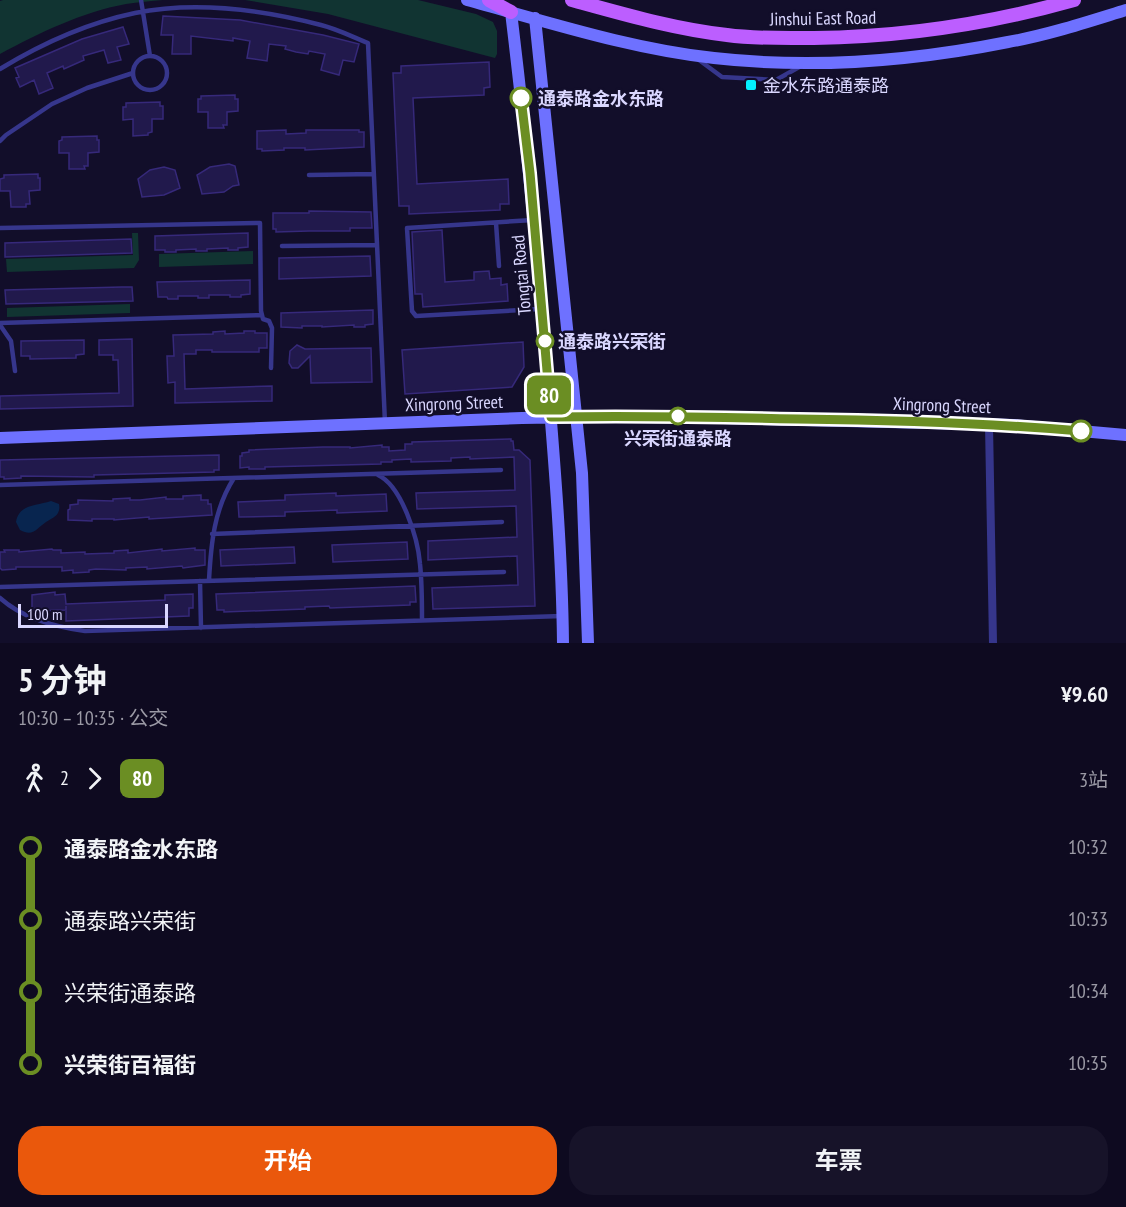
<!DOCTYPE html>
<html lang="zh">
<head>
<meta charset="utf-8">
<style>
  :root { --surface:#0e0a20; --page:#171329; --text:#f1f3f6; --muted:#9b9aa5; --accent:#ea580c }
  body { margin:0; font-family:"PT Sans Narrow","Noto Sans SC",sans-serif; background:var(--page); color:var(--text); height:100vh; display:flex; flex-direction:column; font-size:22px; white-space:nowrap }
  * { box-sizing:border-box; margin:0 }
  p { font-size:20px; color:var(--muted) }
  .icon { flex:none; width:33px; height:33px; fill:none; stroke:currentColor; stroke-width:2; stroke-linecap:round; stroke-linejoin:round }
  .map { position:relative; height:643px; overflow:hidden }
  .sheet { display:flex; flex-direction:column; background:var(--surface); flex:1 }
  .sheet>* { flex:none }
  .badge { padding:0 12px; border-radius:9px; font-size:21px; line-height:39px }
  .scale { position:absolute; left:18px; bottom:15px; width:150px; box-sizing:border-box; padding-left:6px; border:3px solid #dad7ff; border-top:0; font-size:16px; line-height:21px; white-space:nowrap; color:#dad7ff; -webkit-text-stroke:4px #120e2a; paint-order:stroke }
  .map>.badge { position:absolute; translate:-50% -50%; box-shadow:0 0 0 3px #fff }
  .legs { display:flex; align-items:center; gap:9px; height:66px; padding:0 18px; font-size:20px }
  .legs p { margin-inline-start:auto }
  .overview { display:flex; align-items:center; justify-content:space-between; height:102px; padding:0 18px }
  h1 { font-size:33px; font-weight:700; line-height:45px }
  .button { display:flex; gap:12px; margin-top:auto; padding:12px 18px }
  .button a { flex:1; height:69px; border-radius:24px; background:var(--accent); color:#fff; font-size:24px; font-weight:700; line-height:69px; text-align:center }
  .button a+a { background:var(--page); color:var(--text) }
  ul { padding:0 18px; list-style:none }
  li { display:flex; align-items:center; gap:21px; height:72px; font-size:22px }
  li i { display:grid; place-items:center; width:9px; height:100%; margin:0 8px; background:currentColor }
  li i::after { content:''; width:15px; height:15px; margin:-8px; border:4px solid; border-radius:50%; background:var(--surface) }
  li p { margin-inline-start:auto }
  li:first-child i { background:linear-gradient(#0000 50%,currentColor 0) }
  li:last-child i { background:linear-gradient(currentColor 50%,#0000 0) }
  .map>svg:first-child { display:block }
  .green { fill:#113432 }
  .water { fill:#08254f }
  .building { fill:#21194c; stroke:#36297a; stroke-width:1.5 }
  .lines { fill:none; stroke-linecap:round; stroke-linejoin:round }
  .lane { stroke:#36368c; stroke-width:4.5 }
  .street { stroke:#36368c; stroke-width:8 }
  .secondary { stroke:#6e71ff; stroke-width:12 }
  .primary { stroke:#bc5eff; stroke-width:14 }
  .line-1-casing { stroke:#fff; stroke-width:14 }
  .line-1 { stroke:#6b8e23; stroke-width:9 }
  .poi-dot { fill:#03f0ff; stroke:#120e2a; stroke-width:2 }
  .stop-1-dot { fill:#fff; stroke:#6b8e23; stroke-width:3 }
  .labels { text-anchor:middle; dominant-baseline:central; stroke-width:5; stroke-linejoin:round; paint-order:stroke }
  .street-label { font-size:18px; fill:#dad7ff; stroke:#120e2a }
  .poi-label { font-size:18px; fill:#dad7ff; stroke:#120e2a; text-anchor:start }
  .stop-label { font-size:18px; font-weight:bold; fill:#dad7ff; stroke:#120e2a; text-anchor:start }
</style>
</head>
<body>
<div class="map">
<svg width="1126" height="643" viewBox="0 0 1126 643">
  <rect width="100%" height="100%" fill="#120e2a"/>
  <path class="green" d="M3 0H163C151 1 138 2 126 4 82 12 39 33 0 54V1Z
    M245 0H418L476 14 493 22 497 31V54L495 58 328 14Z
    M132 233H138L139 260 134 268 7 272 6 259 133 255Z
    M253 251V264L159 267V254Z
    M130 304V313L7 317V308Z"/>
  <path class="water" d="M51 501 59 504C61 515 54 517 46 522 36 529 33 537 20 530L16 522C19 504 36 506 51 501Z"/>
  <path class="building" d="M163 16 240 20 323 35 359 44 354 62 343 60 339 75 321 70 325 54 309 51 308 54 296 52 285 49 286 46 269 44 267 61 247 58 250 41 233 38V41L191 36V54H172L173 35H161Z
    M123 27 129 44 117 47 121 60 108 63 104 50 83 56 84 60 64 69 63 66 47 73 53 88 39 94 34 80 20 87 16 78 19 77 15 68 82 39Z
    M489 62 490 87 484 88V95L413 98 417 184 508 179 509 204H500V210L409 214V206H399L393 73H401V66Z
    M235 95V99H238V111L227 112V125H223L224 128H208V112H198V99H201V96Z
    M160 102V106H163V119H152V132L148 133V135L133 136V119L123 120V107H126V103Z
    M286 130V134L306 133V130H359V132H364V147L305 150V148H284V150L262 151V149H257V131Z
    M97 136V140H99V152L88 153V166H84L85 169H69V153H59V141L62 140V137Z
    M229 164 235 166 239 185 233 186 224 192 202 194 197 175 210 167Z
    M164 167 175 170 180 188 164 195 142 197 138 179 150 170Z
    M38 174V178H40V190L29 191 30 204H26V207H11L10 191H0V179L4 178V175Z
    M309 211 371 212 372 228H350V231H309L276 232V229H273V213H309Z
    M442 230 445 282 474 280V272L489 271 490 279 501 278V285L507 284 508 301 423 307 422 294H415L412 232Z
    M248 233V247L238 248V250H228V248L207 249V251H196V249L176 250V252H165V250H155V236Z
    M131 239 132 253 5 257V243Z
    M370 256 371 276 279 279V258Z
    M250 280V294L241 295V297H230V295H209V298H198V296H178V299H168L167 297H158L157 282Z
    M122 287H132L133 301 6 304 5 290Z
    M373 310V324L365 325V327H354V325L322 327V326H302V328L281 327V313Z
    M225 331V334L244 333V331H255V333H267V348H259V352H212V350H196V354H184L185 389 272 386V401L175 403V382L168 383 167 356H174L173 335 213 334V332Z
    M132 339 133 406 0 409V396L119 393 118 360H113V355H99V340Z
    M84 340V354L76 355V358L30 359V356H21V341Z
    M523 342 524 367 512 387 405 394 402 350Z
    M297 345 305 349 371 348 372 382 311 383 310 356 298 368H292L289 363 290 351Z
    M511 439V441H513L514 450H519L530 460 535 606 433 609 432 588 518 585 517 556 428 560V541L517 537 516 506 417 509 416 493 515 490 514 457 470 459V457L451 458V461L411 462V459L392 460V462H381V464L265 467V469H249V467L240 468V456H242V453L249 452V450L323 447H350V448L382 445V447H389V451L405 450V444H412V442Z
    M219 455V470H214V472L94 475V477L21 476V478L4 479V477H0V460Z
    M336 493V496L386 494 387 511 337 513V510L285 512V516L239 517 238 502 285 500V495Z
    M201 495V500H208V504H211L212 515 149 519V517L114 520V519H92V521L68 520V510L70 509V505L78 504V500L113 501V499L130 498V500H140L166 497V499H183V496Z
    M407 542 408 559 333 562 332 545Z
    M294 547 295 563 221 566 220 550Z
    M195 548V550H205V565L183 568 182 566 147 569V567L126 568V570L96 569 89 570V572L73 573V570L62 571V567H16V569L2 570 0 568V552H5L4 550H19V552L52 549 53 550H61V553L85 552V554L114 553V551L128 550V553L162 549V551Z
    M415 586 416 602H410V605L330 608 329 606 305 607V609L224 612V610H217L216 594Z
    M55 592V595L65 594 66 604 165 600V595L193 594V608H189V616L66 621V606V610L32 611V595Z"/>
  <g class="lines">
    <path class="lane" d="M141 0 150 56
      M133 73a17 17 0 1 1 34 0a17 17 0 1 1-34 0Z
      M699 60 722 77 776 80 801 66
      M0 69C41 44 87 23 135 13 195 1 263 10 321 25 337 29 353 37 368 43L385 423
      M0 141 6 135 52 104 87 88 133 73
      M309 175 374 174
      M533 220 407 228 412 311 416 316 539 309
      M496 223 499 266
      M0 228 260 223 261 311 263 319 269 321 272 328 271 368
      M282 246 377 245
      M0 323 262 315
      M0 325 11 341 15 371
      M378 475C402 486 418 539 420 564 422 583 422 602 422 620
      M0 485 501 470
      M212 534 502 522
      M209 580C211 544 214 509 234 478
      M200 581 201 628
      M0 587 504 572
      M0 598C23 619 55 627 85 631L562 616"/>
    <path class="street" d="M989 425 993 643"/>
    <path class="secondary" d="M467 0C548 22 631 49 714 58 811 69 913 61 1008 42 1048 35 1087 22 1126 10
      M511 12C526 136 538 259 548 384 555 470 562 556 563 643
      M535 18 582 473 588 643
      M0 438 522 418 640 416 1014 425 1126 435"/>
    <path class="primary" d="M489 0 511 12
      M572 0C623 14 674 29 727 35 756 39 785 38 814 38 903 37 989 24 1074 0"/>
  </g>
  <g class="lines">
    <defs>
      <path id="line-1" d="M521 98 530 173 551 417C633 416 715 417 798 419 892 420 987 423 1081 431"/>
    </defs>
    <use href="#line-1" class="line-1-casing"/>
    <use href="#line-1" class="line-1"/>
  </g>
  <rect class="poi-dot" x="745" y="79" width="12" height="12" rx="3"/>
  <g class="stop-1-dot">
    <circle cx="521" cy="98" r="10"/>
    <circle cx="545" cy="341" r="8"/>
    <circle cx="678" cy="416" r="8"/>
    <circle cx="1081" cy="431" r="10"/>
  </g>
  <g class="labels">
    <g class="street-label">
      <text transform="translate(823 18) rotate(-1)">Jinshui East Road</text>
      <text transform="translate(521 275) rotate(-95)">Tongtai Road</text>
      <text transform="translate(454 403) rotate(-2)">Xingrong Street</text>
      <text transform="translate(942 405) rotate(2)">Xingrong Street</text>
    </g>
    <g class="poi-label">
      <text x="763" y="85">金水东路通泰路</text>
    </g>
    <g class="stop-label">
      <text x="538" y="98">通泰路金水东路</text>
      <text x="558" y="341">通泰路兴荣街</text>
      <text x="678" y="438" text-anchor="middle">兴荣街通泰路</text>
    </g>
  </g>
</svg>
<div class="scale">100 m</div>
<b class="badge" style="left:549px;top:395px;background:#6b8e23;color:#fff">80</b>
</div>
<section class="sheet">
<div class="overview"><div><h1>5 分钟</h1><p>10:30 – 10:35 · 公交</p></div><b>¥9.60</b></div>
<div class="legs"><svg class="icon" aria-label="walk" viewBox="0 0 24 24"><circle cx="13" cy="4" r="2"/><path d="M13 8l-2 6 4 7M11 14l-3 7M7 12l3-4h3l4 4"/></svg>2<svg class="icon" aria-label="forward" viewBox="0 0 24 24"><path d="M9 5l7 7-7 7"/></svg><b class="badge" style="background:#6b8e23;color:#fff">80</b><p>3站</p></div>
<ul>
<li><i style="color:#6b8e23"></i><b>通泰路金水东路</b><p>10:32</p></li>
<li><i style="color:#6b8e23"></i><span>通泰路兴荣街</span><p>10:33</p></li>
<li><i style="color:#6b8e23"></i><span>兴荣街通泰路</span><p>10:34</p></li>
<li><i style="color:#6b8e23"></i><b>兴荣街百福街</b><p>10:35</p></li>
</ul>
<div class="button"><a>开始</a><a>车票</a></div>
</section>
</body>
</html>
